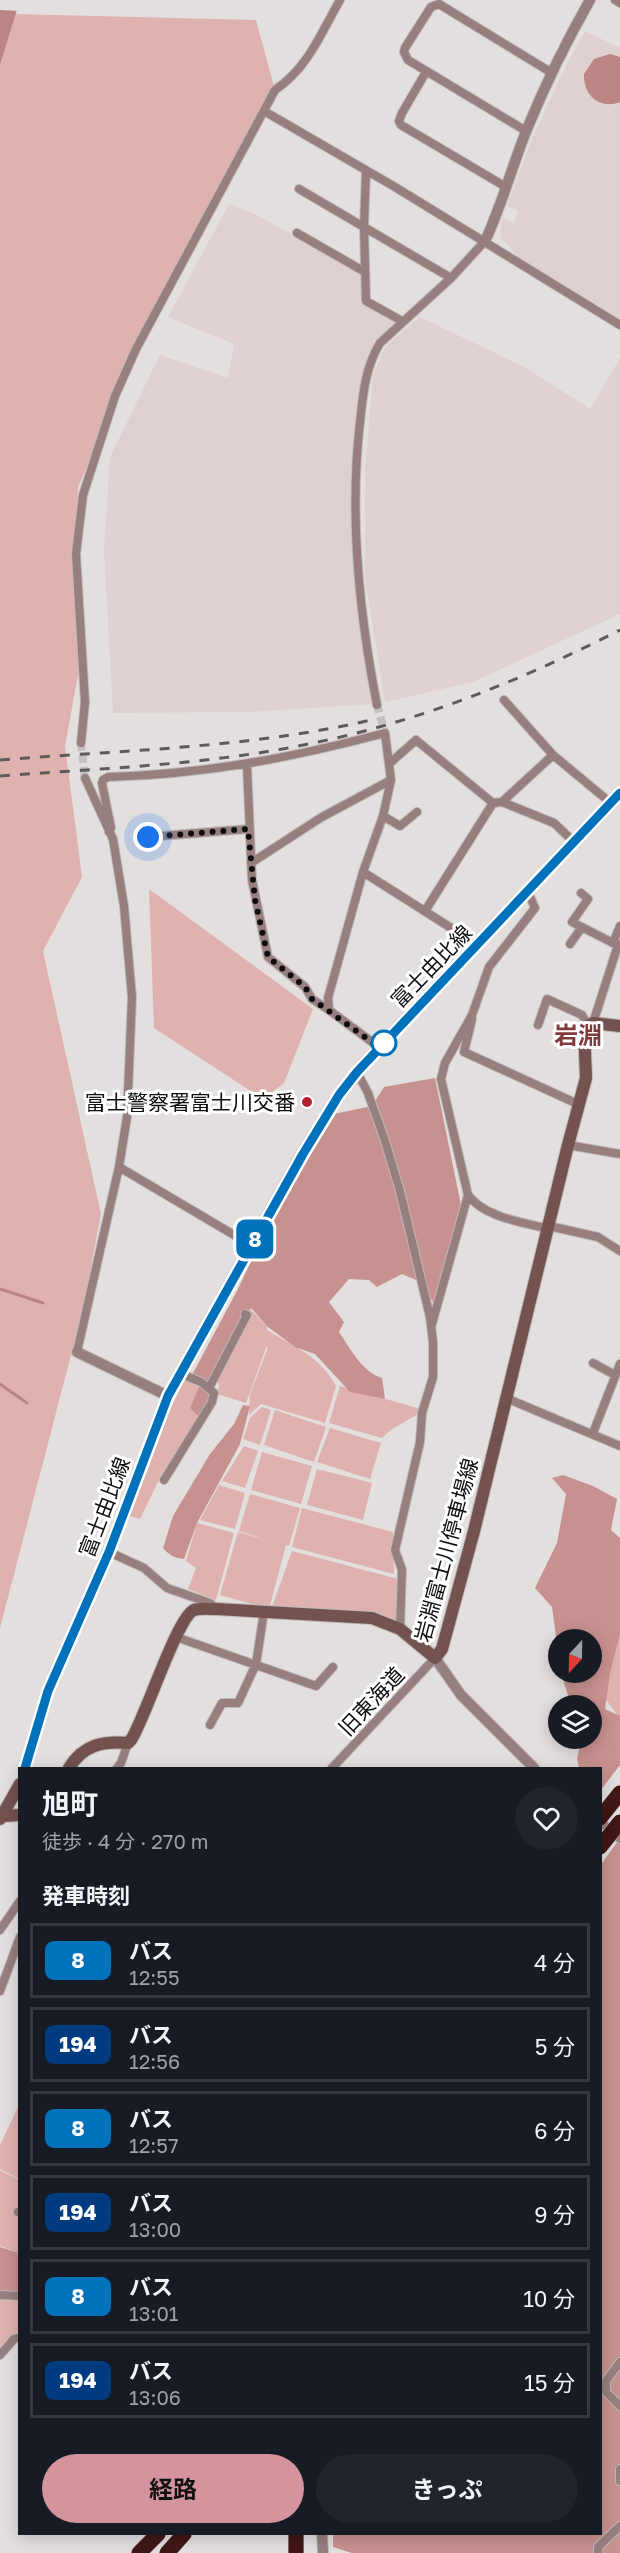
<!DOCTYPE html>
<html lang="ja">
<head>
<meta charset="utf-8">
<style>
  :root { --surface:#171b24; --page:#20242c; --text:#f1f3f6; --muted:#9ea1a6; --line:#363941; --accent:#d5949d }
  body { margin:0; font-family:"Golos Text","Noto Sans JP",sans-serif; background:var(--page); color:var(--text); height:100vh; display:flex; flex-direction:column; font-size:22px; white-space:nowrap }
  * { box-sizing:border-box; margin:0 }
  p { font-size:20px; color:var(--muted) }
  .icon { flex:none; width:33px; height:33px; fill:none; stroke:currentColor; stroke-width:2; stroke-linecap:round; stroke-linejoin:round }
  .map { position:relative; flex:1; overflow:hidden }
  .panel { position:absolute; left:18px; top:1767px; width:584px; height:768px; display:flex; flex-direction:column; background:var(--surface); border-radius:0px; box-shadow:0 3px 15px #0003 }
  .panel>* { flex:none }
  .badge { padding:0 12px; border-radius:9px; font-size:21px; line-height:39px }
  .needle { width:39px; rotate:202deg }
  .tools { position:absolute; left:548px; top:1629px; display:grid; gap:12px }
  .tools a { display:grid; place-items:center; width:54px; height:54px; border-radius:50%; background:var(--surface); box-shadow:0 3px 15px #0003; font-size:30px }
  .you { position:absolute; width:30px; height:30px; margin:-15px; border:4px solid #fff; border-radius:50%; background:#1a73e8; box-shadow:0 0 0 9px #1a73e833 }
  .map>.badge { position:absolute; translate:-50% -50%; box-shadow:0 0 0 3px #fff }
  h2 { padding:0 24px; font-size:22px; line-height:54px }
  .round { display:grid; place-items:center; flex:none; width:63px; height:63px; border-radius:32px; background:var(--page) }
  .headline { display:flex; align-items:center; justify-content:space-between; height:102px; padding:0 24px }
  h1 { font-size:28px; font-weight:700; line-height:45px }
  .button { display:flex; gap:12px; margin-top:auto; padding:12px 24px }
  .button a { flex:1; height:69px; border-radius:36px; background:var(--accent); color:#111; font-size:24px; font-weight:700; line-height:69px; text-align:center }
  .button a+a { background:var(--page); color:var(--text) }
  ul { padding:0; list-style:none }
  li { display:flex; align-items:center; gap:18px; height:75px; margin:0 12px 9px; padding:0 12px; border:3px solid var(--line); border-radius:0px }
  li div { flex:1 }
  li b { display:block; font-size:22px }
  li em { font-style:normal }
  li .badge { min-width:66px; font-weight:700; text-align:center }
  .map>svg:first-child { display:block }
  .built { fill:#ded1d0 }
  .green { fill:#dfb2b0 }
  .forest { fill:#c7918f }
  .water { fill:#ba8583 }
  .pier { fill:#e3dfde }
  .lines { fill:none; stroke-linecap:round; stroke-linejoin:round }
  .stream { stroke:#ba8583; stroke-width:3 }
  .minor-tunnel { stroke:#c3c0bf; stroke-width:8; stroke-dasharray:8 4; stroke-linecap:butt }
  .minor-casing { stroke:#bdb9b9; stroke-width:10 }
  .tertiary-casing { stroke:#bdb9b9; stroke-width:12 }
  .secondary-casing { stroke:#bdb9b9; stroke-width:14 }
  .motorway-casing { stroke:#bdb9b9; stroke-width:16 }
  .minor { stroke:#977f7e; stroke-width:8 }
  .tertiary { stroke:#977f7e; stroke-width:10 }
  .secondary { stroke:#735250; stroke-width:12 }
  .motorway { stroke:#411717; stroke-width:15 }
  .rail { stroke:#5e5c5b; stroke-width:3; stroke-dasharray:10 10; stroke-linecap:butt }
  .motorway-bridge-casing { stroke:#bdb9b9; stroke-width:16; stroke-linecap:butt }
  .motorway-bridge { stroke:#411717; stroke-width:15 }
  .line-casing { stroke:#fff; stroke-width:14 }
  .line { stroke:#0072bc; stroke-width:9 }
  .walk { stroke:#0f0e0e; stroke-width:6; stroke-dasharray:0 10.8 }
  .stop-dot { fill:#fff; stroke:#0072bc; stroke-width:3 }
  .poi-dot { fill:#b32031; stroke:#fff; stroke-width:2 }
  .labels { text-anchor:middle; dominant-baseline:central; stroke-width:6; stroke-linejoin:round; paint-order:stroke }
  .street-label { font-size:21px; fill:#0f0e0e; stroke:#fff }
  .poi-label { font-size:21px; fill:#0f0e0e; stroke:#fff; text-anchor:end }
  .quarter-label { font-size:24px; font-weight:bold; fill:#81393a; stroke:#fff }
</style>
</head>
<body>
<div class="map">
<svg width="620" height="2553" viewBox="0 0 620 2553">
  <rect width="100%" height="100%" fill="#e3dfde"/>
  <path class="built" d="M585 31 620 48V323L531 270 501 238 502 218 514 223 518 211 507 206 532 139 567 63Z
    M229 204 259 216 362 275 363 303 396 320 374 346 358 397 354 435 352 551 373 704 250 712 113 713 104 550 110 457 160 355 228 378 234 344 168 317Z
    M420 317 528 369 590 409 620 358V614L473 682 385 702 365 578V470L373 375 385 347Z"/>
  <path class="green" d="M15 14 256 20 275 90 170 279 78 487 77 530 82 653 65 746 82 877 43 951 101 1214 83 1309 0 1628V65Z
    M149 889 313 1009 284 1083 263 1099 154 1028Z
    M250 1309 267 1326V1330C295 1347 320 1356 336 1386L325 1423 261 1404 249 1415 250 1394 267 1350V1345L246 1403 217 1394 219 1386 217 1378Z
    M185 1379 199 1387 190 1408 200 1418 157 1484 140 1519 126 1515 165 1420Z
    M340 1386 421 1409 420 1413 392 1429 382 1438 329 1423Z
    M262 1407 271 1410 260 1445 243 1439 250 1418Z
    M275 1410 326 1427 314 1462 264 1445Z
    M330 1428 381 1443 370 1479 317 1462Z
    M244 1446 258 1451 245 1488 222 1481Z
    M262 1452 312 1466 301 1504 251 1490Z
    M317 1469 372 1483 363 1520 307 1505Z
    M219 1485 245 1493 235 1529 200 1520Z
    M250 1494 300 1508 289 1546 286 1545 269 1609 220 1595 238 1532 267 1540 239 1531Z
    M302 1508 393 1532 394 1574 292 1547Z
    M197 1523 234 1533 216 1600 188 1589 196 1568 186 1561Z
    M292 1551 402 1580 397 1624 272 1607Z
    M620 1614V1719L605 1698Z
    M19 2105V2179L0 2169V2145Z
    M0 2170 19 2180V2253L0 2246Z
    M0 2300 20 2301 19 2331 12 2335 0 2349Z"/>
  <path class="forest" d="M435 1078 461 1205 437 1307 416 1280 402 1274 377 1287 369 1280 349 1279 329 1302 344 1322 339 1332C350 1348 363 1373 382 1378L385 1399 350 1392 315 1354 295 1347 268 1327 251 1308 212 1383 213 1401 200 1418 190 1408 202 1379 192 1375 237 1291 273 1215 334 1114 372 1106 384 1087Z
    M243 1405 250 1406 240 1444 197 1523 184 1559C174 1558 169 1555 163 1548L173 1516 210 1454 234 1424Z
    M563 1475 593 1486 617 1499 611 1530 620 1538V1634L610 1673 605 1709 620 1716V1765L600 1791V1768H579L577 1758 582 1739 591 1738V1706L571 1705 561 1673 591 1672V1640H558V1651L552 1607 535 1588 557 1543 566 1494 552 1478Z
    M620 1838V2553H352L333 2547V2534H600V1866Z
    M0 2247 19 2253V2294L0 2293Z"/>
  <path class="water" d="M0 0H20L0 65Z
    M610 54 620 57V102C599 110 583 95 584 74L594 59Z"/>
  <path class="pier" d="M0 0H23L19 11 0 10Z"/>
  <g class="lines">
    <path class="stream" d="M0 1289 43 1303
      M0 1384 27 1403"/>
    <path class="minor-tunnel" d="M377 705 385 733
      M81 743 85 778"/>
    <defs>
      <path id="minor" d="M615 0 620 3
        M426 72 402 113 399 121 401 125 506 187
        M264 111 395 187 620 325
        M526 131 408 60 404 52 405 48 431 7 439 4 552 73
        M366 170 364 227 366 301 402 321
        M299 189 451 278
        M297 233 365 272
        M504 700 553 755 612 804
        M377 705C359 613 349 516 360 422 363 394 365 368 380 343L451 278 485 241
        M81 743 85 702 76 554 83 495 115 396 136 349 275 90C308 68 321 33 340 0
        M390 763 416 740 493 803 502 802 553 755
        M247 765 252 880 268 957 305 987 312 999 329 1010
        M502 802 554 823 575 843
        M383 816 400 826 417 812
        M109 832 111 828 102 783 103 780 108 777C206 774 291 758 385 733L391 780 383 816 363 872 328 998 329 1010 380 1048
        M148 837 248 829
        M251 863 322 817 391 780
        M363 872 478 945
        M528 892 535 908 489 967 472 1015 445 1063 441 1079 468 1195C485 1218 523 1222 549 1229
        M581 893 588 899 572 922 613 943
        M425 911 493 803
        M570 944 582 927
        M617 944 613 943 620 926
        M472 1019 464 1052 580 1105
        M593 1023 618 945H620
        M538 1025 547 999 582 1015 587 1024
        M357 1072 368 1093 385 1141 400 1191 430 1317 433 1342V1377L422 1413 420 1442 395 1550 402 1570 400 1629
        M568 1145 620 1154
        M119 1167 251 1245
        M549 1226 598 1237 620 1251
        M432 1324 468 1195
        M77 1352 119 1167 127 1117 132 997 124 906 113 839 85 778
        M593 1363 615 1375
        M209 1388 247 1315 245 1314
        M506 1398 620 1446
        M593 1433 620 1364
        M164 1480 212 1402 214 1393 201 1382 179 1373
        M109 1552 144 1568 167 1588 210 1603 217 1609
        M176 1637 316 1686 333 1667
        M210 1725 222 1703H238L256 1664 264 1612
        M117 1768 121 1763 128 1743
        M332 1768 435 1658
        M600 1821 620 1839
        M0 1930 20 1901
        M0 1991 20 1937
        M18 2212 20 2213
        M0 2295 20 2296
        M0 2355 14 2339 20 2337
        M620 2362 606 2381V2392L620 2406
        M620 2469V2481
        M598 2553V2547L620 2526"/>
      <path id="tertiary" d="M485 241C502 205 512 166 527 129 545 85 566 42 590 0
        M77 1352 168 1396
        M435 1658 461 1695 534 1768
        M322 2534 323 2553"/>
      <path id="secondary" d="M25 1768 48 1691 109 1552 168 1396 303 1153 339 1095 365 1063 620 793
        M69 1768C83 1745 102 1741 128 1743L131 1740C145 1719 177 1617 194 1610 200 1608 211 1609 217 1609L372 1618 400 1629 435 1658 442 1649 474 1531 568 1145 586 1078 584 1028 593 1023 620 1026
        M3 1816 20 1815
        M0 1819 20 1784"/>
      <path id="motorway" d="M600 1818 620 1793
        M296 2534V2553
        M139 2553 158 2534
        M167 2553 184 2534"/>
    </defs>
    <use href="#minor" class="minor-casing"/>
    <use href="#tertiary" class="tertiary-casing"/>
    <use href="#secondary" class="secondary-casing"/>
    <use href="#motorway" class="motorway-casing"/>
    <use href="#minor" class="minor"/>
    <use href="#tertiary" class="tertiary"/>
    <use href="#secondary" class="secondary"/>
    <use href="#motorway" class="motorway"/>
    <path class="rail" d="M0 760C124 750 250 748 371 720
      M0 776C104 768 210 765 313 743 421 721 522 680 620 630"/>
    <defs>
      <path id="motorway-bridge" d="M600 1847 620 1822"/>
    </defs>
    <use href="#motorway-bridge" class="motorway-bridge-casing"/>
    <use href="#motorway-bridge" class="motorway-bridge"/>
  </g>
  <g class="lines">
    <defs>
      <path id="line" d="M25 1768 48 1691 109 1552 168 1396 303 1154 339 1095 357 1072 620 793"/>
    </defs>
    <use href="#line" class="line-casing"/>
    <use href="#line" class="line"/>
    <path class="walk" d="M148 837 248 829 255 900 268 957 305 987 312 999 380 1048 384 1043"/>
  </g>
  <circle class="stop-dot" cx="384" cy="1043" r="12"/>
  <circle class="poi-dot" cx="307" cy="1102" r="6"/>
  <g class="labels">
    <g class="street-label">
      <text transform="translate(431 966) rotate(-46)">富士由比線</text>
      <text transform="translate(104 1507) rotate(-69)">富士由比線</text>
      <text transform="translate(446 1550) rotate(-75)">岩淵富士川停車場線</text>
      <text transform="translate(371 1701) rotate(-47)">旧東海道</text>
    </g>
    <g class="poi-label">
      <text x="295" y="1102">富士警察署富士川交番</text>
    </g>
    <g class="quarter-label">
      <text x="578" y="1034">岩淵</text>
    </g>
  </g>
</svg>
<div class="tools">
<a><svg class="needle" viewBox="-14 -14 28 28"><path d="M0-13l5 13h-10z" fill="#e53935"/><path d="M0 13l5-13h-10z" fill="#9ea1a6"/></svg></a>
<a><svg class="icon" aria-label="layers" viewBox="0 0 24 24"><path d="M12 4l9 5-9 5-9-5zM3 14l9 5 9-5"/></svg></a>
</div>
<div class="you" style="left:148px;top:837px"></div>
<b class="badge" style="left:255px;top:1239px;background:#0072bc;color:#fff">8</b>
<section class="panel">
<div class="headline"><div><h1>旭町</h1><p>徒歩 · 4 分 · 270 m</p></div><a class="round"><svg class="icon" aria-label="heart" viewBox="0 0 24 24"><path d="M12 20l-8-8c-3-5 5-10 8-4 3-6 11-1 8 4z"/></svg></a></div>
<h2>発車時刻</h2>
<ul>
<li><span class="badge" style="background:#0072bc;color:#fff">8</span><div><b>バス</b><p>12:55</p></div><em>4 分</em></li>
<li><span class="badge" style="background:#003b80;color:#fff">194</span><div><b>バス</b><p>12:56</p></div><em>5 分</em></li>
<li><span class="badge" style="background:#0072bc;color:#fff">8</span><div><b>バス</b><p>12:57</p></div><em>6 分</em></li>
<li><span class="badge" style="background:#003b80;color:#fff">194</span><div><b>バス</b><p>13:00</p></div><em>9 分</em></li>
<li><span class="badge" style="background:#0072bc;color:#fff">8</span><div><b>バス</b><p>13:01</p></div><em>10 分</em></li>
<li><span class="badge" style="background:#003b80;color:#fff">194</span><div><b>バス</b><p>13:06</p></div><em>15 分</em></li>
</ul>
<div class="button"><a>経路</a><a>きっぷ</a></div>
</section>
</div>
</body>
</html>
